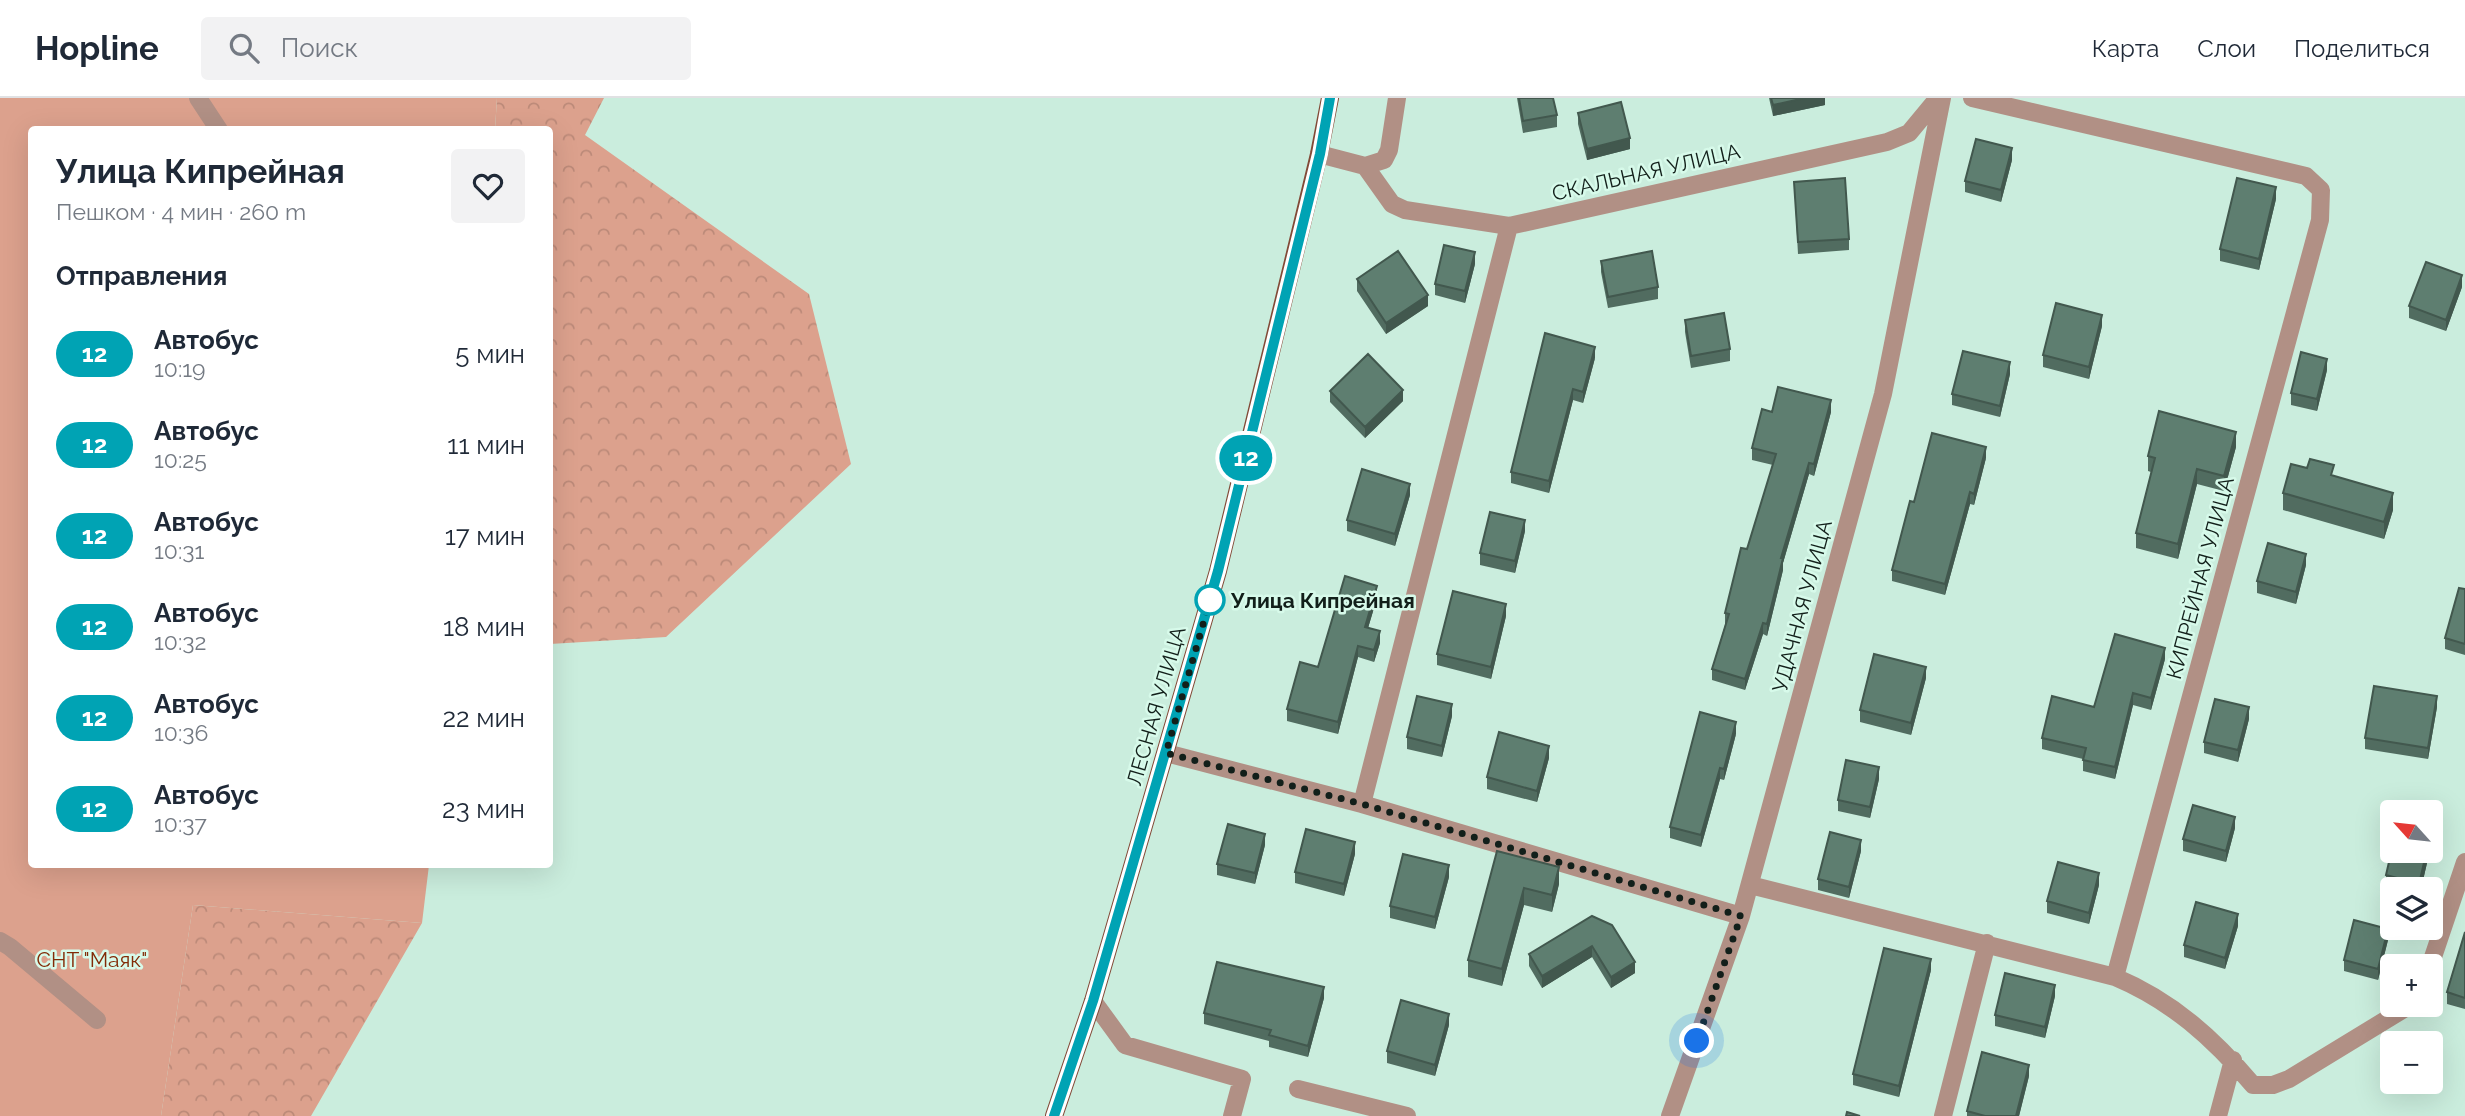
<!DOCTYPE html>
<html lang="ru">
<head>
<meta charset="utf-8">
<style>
  :root { --surface:#fff; --page:#f2f2f3; --text:#1f2937; --muted:#747a83; --line:#e0e1e3 }
  body { margin:0; font-family:Raleway,sans-serif; background:var(--page); color:var(--text); height:100vh; display:flex; flex-direction:column; font-size:26px; white-space:nowrap }
  * { box-sizing:border-box; margin:0 }
  p { font-size:23px; color:var(--muted) }
  .icon { flex:none; width:38px; height:38px; fill:none; stroke:currentColor; stroke-width:2; stroke-linecap:round; stroke-linejoin:round }
  .map { position:relative; flex:1; overflow:hidden }
  .details { position:absolute; left:28px; top:28px; width:525px; height:742px; display:flex; flex-direction:column; background:var(--surface); border-radius:7px; box-shadow:0 7px 28px #0002 }
  .details>* { flex:none }
  .badge { padding:0 14px; border-radius:23px; font-size:24px; line-height:46px }
  .needle { width:46px; rotate:297deg }
  .controls { position:absolute; left:2380px; top:702px; display:grid; gap:14px }
  .controls a { display:grid; place-items:center; width:63px; height:63px; border-radius:7px; background:var(--surface); box-shadow:0 7px 28px #0002; font-size:35px }
  .you { position:absolute; width:35px; height:35px; margin:-18px; border:5px solid #fff; border-radius:50%; background:#1a73e8; box-shadow:0 0 0 10px #1a73e833 }
  .map>.badge { position:absolute; translate:-50% -50%; box-shadow:0 0 0 4px #fff }
  h2 { padding:0 28px; font-size:26px; line-height:63px }
  .round { display:grid; place-items:center; flex:none; width:74px; height:74px; border-radius:7px; background:var(--page) }
  .head { display:flex; align-items:center; justify-content:space-between; height:119px; padding:0 28px }
  h1 { font-size:33px; font-weight:700; line-height:52px }
  ul { padding:0; list-style:none }
  li { display:flex; align-items:center; gap:21px; height:91px; padding:0 28px }
  li div { flex:1 }
  li b { display:block; font-size:26px }
  li em { font-style:normal }
  li .badge { min-width:77px; font-weight:700; text-align:center }
  header { display:flex; align-items:center; gap:42px; box-sizing:border-box; height:98px; padding:0 35px; background:var(--surface); border-bottom:2px solid var(--line) }
  header strong { font-size:33px }
  nav { display:flex; gap:38px; margin-inline-start:auto; font-size:24px }
  .search { width:490px; height:63px; background:var(--page); display:flex; align-items:center; gap:18px; box-sizing:border-box; padding:0 24px; border-radius:7px; color:var(--muted); font-size:26px }
  .map>svg:first-child { display:block }
  .forest { fill:url(#forest-crowns) }
  .green { fill:#dca18d }
  .lines { fill:none; stroke-linecap:round; stroke-linejoin:round }
  .minor { stroke:#b19085; stroke-width:18 }
  .major { stroke:#814a37; stroke-width:18 }
  .wall { fill:#516c60 }
  .shaded-wall { fill:#42584e }
  .building { fill:#5e7e70; stroke:#42584e; stroke-width:2 }
  .line-casing { stroke:#fff; stroke-width:16 }
  .line { stroke:#00a3b4; stroke-width:10 }
  .walk { stroke:#121f1a; stroke-width:7; stroke-dasharray:0 12.6 }
  .stop-dot { fill:#fff; stroke:#00a3b4; stroke-width:3.5 }
  .labels { text-anchor:middle; dominant-baseline:central; stroke-width:5; stroke-linejoin:round; paint-order:stroke }
  .street-label { font-size:21px; fill:#121f1a; stroke:#d7faea }
  .stop-label { font-size:21px; font-weight:bold; fill:#121f1a; stroke:#d7faea; text-anchor:start }
  .park-label { font-size:21px; fill:#822b07; stroke:#d7faea }
</style>
</head>
<body>
<header>
<strong>Hopline</strong>
<div class="search"><svg class="icon" aria-label="search" viewBox="0 0 24 24"><circle cx="10" cy="10" r="6"/><path d="M15 15l6 6"/></svg>Поиск</div>
<nav><a>Карта</a><a>Слои</a><a>Поделиться</a></nav>
</header>
<div class="map">
<svg width="2465" height="1018" viewBox="0 0 2465 1018">
  <defs>
    <pattern id="forest-crowns" width="20" height="18" patternUnits="userSpaceOnUse" patternTransform="scale(1.75)"><rect width="20" height="18" fill="#dca18d"/><path d="M2 6a3 3 0 1 1 6 0M12 15a3 3 0 1 1 6 0" fill="none" stroke="#bc8a79"/></pattern>
  </defs>
  <rect width="100%" height="100%" fill="#caeddd"/>
  <path class="forest" d="M497 0H604L585 37 809 196 851 366 666 539 550 546V32H495Z
    M193 807 422 825 311 1018H161Z"/>
  <path class="green" d="M0 0H497L495 31 32 32V766L429 767 422 825 193 807 161 1018H0Z"/>
  <g class="lines">
    <path class="minor" d="M198 0 219 32
      M1972 0 2306 78 2321 92 2320 122 2115 879
      M1319 56 1365 68 1392 106 1405 112 1509 128 1887 44 1909 35 1938 0
      M1365 68 1384 62 1389 52 1397 0
      M1166 655 1362 706 1741 818
      M1362 706 1509 128
      M1750 787 2115 879C2172 903 2213 940 2253 987H2273L2289 981 2412 906
      M0 843 10 849 97 922
      M2430 868 2465 764
      M1093 903 1125 947 1242 981 1232 1018
      M1298 991 1407 1018
      M1670 1018 1741 818 1883 296 1942 0
      M1943 1018 1987 845
      M2218 1018 2233 962"/>
    <path class="major" d="M1054 1018 1093 903 1218 473 1319 56 1330 0"/>
  </g>
  <path class="wall" d="M1517 0H1553L1557 17V29L1523 35Z
    M1769 0H1825V7L1773 18Z
    M1578 15 1630 51 1587 62 1578 26Z
    M2012 62 2001 104 1965 94V83Z
    M1794 84 1849 141V152L1798 156Z
    M2276 101 2259 172 2220 163V151Z
    M1601 163 1658 189V201L1608 210 1601 174Z
    M1475 166 1465 205 1435 197V186Z
    M1357 181 1428 208 1386 236 1357 193Z
    M2462 189 2446 233 2409 220V208Z
    M1685 222 1730 251V263L1691 270 1685 234Z
    M2102 228 2089 281 2043 269V257Z
    M1595 260 1583 305 1573 302 1549 395 1511 385V374Z
    M2327 272 2317 313 2291 307V295Z
    M2010 276 2000 319 1952 307V296Z
    M1330 293 1403 303 1365 340 1330 304Z
    M1772 314H1831L1814 378 1809 376 1783 465V472L1767 538 1763 536 1745 592 1712 582V571L1725 527V515L1747 451 1773 367 1752 362V350Z
    M2236 349 2224 393 2197 386 2178 461 2136 450V435L2151 374 2148 373V358Z
    M1986 360 1974 407 1970 406 1945 497 1892 483V472Z
    M2334 378 2393 412 2384 441 2283 412V395Z
    M1410 397 1395 448 1347 433V422Z
    M1525 433 1515 475 1480 467V455Z
    M2306 467 2296 506 2257 495V483Z
    M2465 491V557L2445 551V540Z
    M1377 500 1368 530 1380 545 1374 564 1358 559 1338 636 1287 623V611L1318 569Z
    M1506 518 1491 581 1437 567V556Z
    M2165 561 2151 612 2133 607 2115 681 2083 673V661L2042 651V640L2094 609Z
    M1926 580 1911 637 1860 624V612Z
    M2437 609 2428 661 2365 651V640Z
    M1452 618 1442 659 1407 651V639Z
    M2249 621 2238 664 2204 655V644Z
    M1736 636 1724 682 1720 681 1701 749 1670 740V729Z
    M1549 660 1537 704 1487 691V679Z
    M1879 681 1870 720 1838 713V702Z
    M2235 730 2226 764 2183 753V741Z
    M1265 747 1255 786 1217 777V766Z
    M2430 752 2421 791H2395L2386 789V777Z
    M1497 753 1559 786 1552 814 1524 807 1502 888 1468 879V862Z
    M1861 753 1849 800 1818 792V781Z
    M1355 756 1344 798 1295 785V774Z
    M1449 779 1435 831 1390 820V808Z
    M2099 787 2089 826 2047 815V803Z
    M1612 827 1635 875 1611 890 1592 859 1542 890 1529 868V856Z
    M2238 828 2225 871 2184 859V847Z
    M2465 834V911L2447 906V894Z
    M2388 842 2378 882 2344 873V862Z
    M1931 872 1899 999 1853 987V976Z
    M2055 898 2045 940 1995 928V917Z
    M1324 900 1308 959 1269 949V943L1204 926V915Z
    M1449 927 1435 978 1387 965V953Z
    M2029 978 2019 1018H1967V1013Z"/>
  <path class="shaded-wall" d="M1805 0H1825V7L1773 18V7Z
    M1630 40V51L1587 62V51Z
    M2012 50V62L2001 104V92Z
    M2276 89V101L2259 172V161Z
    M1475 154V166L1465 205V193Z
    M2462 177V189L2446 233V222Z
    M1428 197V208L1386 236V225Z
    M2102 217V228L2089 281V269Z
    M1595 249V260L1583 305V294Z
    M2327 261V272L2317 313V301Z
    M2010 264V276L2000 319V308Z
    M1573 291V302L1549 395V383Z
    M1403 292V303L1365 340V329Z
    M1831 302V314L1814 378V366Z
    M2236 334V349L2224 393V378Z
    M1986 349V360L1974 407V396Z
    M1809 365V376L1783 465V472L1767 538V526L1781 460Z
    M2197 371V386L2178 461V446Z
    M1410 386V397L1395 448V436Z
    M1970 394V406L1945 497V486Z
    M2393 395V412L2384 441V424Z
    M1525 422V433L1515 475V463Z
    M2306 456V467L2296 506V494Z
    M1377 488V500L1365 540V529Z
    M1506 506V518L1491 581V569Z
    M1763 525V536L1745 592V581Z
    M1380 533V545L1374 564V552Z
    M1358 548V559L1338 636V624Z
    M2165 550V561L2151 612V600Z
    M1926 569V580L1911 637V625Z
    M2133 595V607L2115 681V669Z
    M2437 598V609L2428 661V650Z
    M1452 606V618L1442 659V648Z
    M2249 609V621L2238 664V652Z
    M1736 624V636L1724 682V671Z
    M1549 648V660L1537 704V693Z
    M1879 669V681L1870 720V709Z
    M1720 670V681L1701 749V737Z
    M2235 719V730L2226 764V753Z
    M1265 736V747L1255 786V775Z
    M1861 742V753L1849 800V789Z
    M1355 744V756L1344 798V786Z
    M2427 752H2430L2421 791H2419V786Z
    M1449 767V779L1435 831V819Z
    M1559 769V786L1552 814V797Z
    M2099 775V787L2089 826V815Z
    M1524 790V807L1502 888V871Z
    M2238 816V828L2225 871V860Z
    M2388 831V842L2378 882V871Z
    M1592 848V859L1542 890V878Z
    M1931 861V872L1899 999V988Z
    M1635 864V875L1611 890V879Z
    M2055 887V898L2045 940V929Z
    M1324 889V900L1308 959V948Z
    M1449 916V927L1435 978V967Z
    M2029 967V978L2019 1018H2016Z"/>
  <path class="building" d="M1519 0H1553L1557 17 1523 23Z
    M1771 0H1805L1773 7Z
    M1621 4 1630 40 1587 51 1578 15Z
    M1976 41 2012 50 2001 92 1965 83Z
    M1845 80 1849 141 1798 144 1794 84Z
    M2237 80 2276 89 2259 161 2220 151Z
    M1444 147 1475 154 1465 193 1435 186Z
    M1398 153 1428 197 1386 225 1357 181Z
    M1652 153 1658 189 1608 199 1601 163Z
    M2426 164 2462 177 2446 222 2409 208Z
    M2056 205 2102 217 2089 269 2043 257Z
    M1724 215 1730 251 1691 258 1685 222Z
    M1545 235 1595 249 1583 294 1573 291 1549 383 1511 374Z
    M1963 253 2010 264 2000 308 1952 296Z
    M2301 254 2327 261 2317 301 2291 295Z
    M1368 256 1403 292 1365 329 1330 293Z
    M1778 289 1831 302 1814 366 1809 365 1781 460H1783L1767 526 1763 525 1745 581 1712 571 1729 516 1725 515 1741 450 1747 451 1776 356 1752 350 1762 311 1772 314Z
    M2159 313 2236 334 2224 378 2197 371 2178 446 2136 435 2155 360 2148 358Z
    M1932 335 1986 349 1974 396 1970 394 1945 486 1892 472 1910 403 1914 404Z
    M2310 361 2334 367 2331 377 2393 395 2384 424 2283 395 2291 366 2307 370Z
    M1362 371 1410 386 1395 436 1347 422Z
    M1490 414 1525 422 1515 463 1480 455Z
    M2268 445 2306 456 2296 494 2257 483Z
    M1345 478 1377 488 1365 529 1380 533 1374 552 1358 548 1338 624 1287 611 1300 564 1318 569Z
    M2459 490 2465 491V546L2445 540Z
    M1453 493 1506 506 1491 569 1437 556Z
    M2115 536 2165 550 2151 600 2133 595 2115 669 2083 662 2086 650 2042 640 2052 598 2094 609Z
    M1874 556 1926 569 1911 625 1860 612Z
    M2374 588 2437 598 2428 650 2365 640Z
    M1417 598 1452 606 1442 648 1407 639Z
    M2215 601 2249 609 2238 652 2204 644Z
    M1700 614 1736 624 1724 671 1720 670 1701 737 1670 729Z
    M1499 634 1549 648 1537 693 1487 679Z
    M1846 662 1879 669 1870 709 1838 702Z
    M2193 707 2235 719 2226 753 2183 741Z
    M1228 726 1265 736 1255 775 1217 766Z
    M1306 731 1355 744 1344 786 1295 774Z
    M1830 734 1861 742 1849 789 1818 781Z
    M2392 751V752H2427L2419 786 2386 777Z
    M1497 753 1559 769 1552 797 1524 790 1502 871 1468 862Z
    M1403 756 1449 767 1435 819 1390 808Z
    M2058 764 2099 775 2089 815 2047 803Z
    M2196 804 2238 816 2225 860 2184 847Z
    M1592 818 1612 827 1635 864 1611 879 1592 848 1542 878 1529 856Z
    M2354 822 2388 831 2378 871 2344 862Z
    M2465 834V900L2447 894Z
    M1884 850 1931 861 1899 988 1853 976Z
    M1217 864 1324 889 1308 948 1269 937 1271 932 1204 915Z
    M2005 875 2055 887 2045 929 1995 917Z
    M1401 902 1449 916 1435 967 1387 953Z
    M1982 954 2029 967 2016 1018H1985L1967 1013Z
    M1847 1014 1860 1018H1846Z"/>
  <g class="lines">
    <defs>
      <path id="line" d="M1054 1018 1093 903 1218 473 1320 56 1330 0"/>
    </defs>
    <use href="#line" class="line-casing"/>
    <use href="#line" class="line"/>
    <path class="walk" d="M1210 502 1166 655 1362 706 1741 818 1697 943"/>
  </g>
  <circle class="stop-dot" cx="1210" cy="502" r="14"/>
  <g class="labels">
    <g class="street-label">
      <text transform="translate(1646 74) rotate(-13)">СКАЛЬНАЯ УЛИЦА</text>
      <text transform="translate(2200 480) rotate(-75)">КИПРЕЙНАЯ УЛИЦА</text>
      <text transform="translate(1802 508) rotate(-75)">УДАЧНАЯ УЛИЦА</text>
      <text transform="translate(1156 608) rotate(-74)">ЛЕСНАЯ УЛИЦА</text>
    </g>
    <g class="stop-label">
      <text x="1231" y="502">Улица Кипрейная</text>
    </g>
    <g class="park-label">
      <text x="92" y="861">СНТ "Маяк"</text>
    </g>
  </g>
</svg>
<div class="controls">
<a><svg class="needle" viewBox="-14 -14 28 28"><path d="M0-13l5 13h-10z" fill="#e53935"/><path d="M0 13l5-13h-10z" fill="#747a83"/></svg></a>
<a><svg class="icon" aria-label="layers" viewBox="0 0 24 24"><path d="M12 4l9 5-9 5-9-5zM3 14l9 5 9-5"/></svg></a>
<a>+</a>
<a>−</a>
</div>
<div class="you" style="left:1697px;top:943px"></div>
<b class="badge" style="left:1246px;top:360px;background:#00a3b4;color:#fff">12</b>
<section class="details">
<div class="head"><div><h1>Улица Кипрейная</h1><p>Пешком · 4 мин · 260 m</p></div><a class="round"><svg class="icon" aria-label="heart" viewBox="0 0 24 24"><path d="M12 20l-8-8c-3-5 5-10 8-4 3-6 11-1 8 4z"/></svg></a></div>
<h2>Отправления</h2>
<ul>
<li><span class="badge" style="background:#00a3b4;color:#fff">12</span><div><b>Автобус</b><p>10:19</p></div><em>5 мин</em></li>
<li><span class="badge" style="background:#00a3b4;color:#fff">12</span><div><b>Автобус</b><p>10:25</p></div><em>11 мин</em></li>
<li><span class="badge" style="background:#00a3b4;color:#fff">12</span><div><b>Автобус</b><p>10:31</p></div><em>17 мин</em></li>
<li><span class="badge" style="background:#00a3b4;color:#fff">12</span><div><b>Автобус</b><p>10:32</p></div><em>18 мин</em></li>
<li><span class="badge" style="background:#00a3b4;color:#fff">12</span><div><b>Автобус</b><p>10:36</p></div><em>22 мин</em></li>
<li><span class="badge" style="background:#00a3b4;color:#fff">12</span><div><b>Автобус</b><p>10:37</p></div><em>23 мин</em></li>
</ul>
</section>
</div>
</body>
</html>
